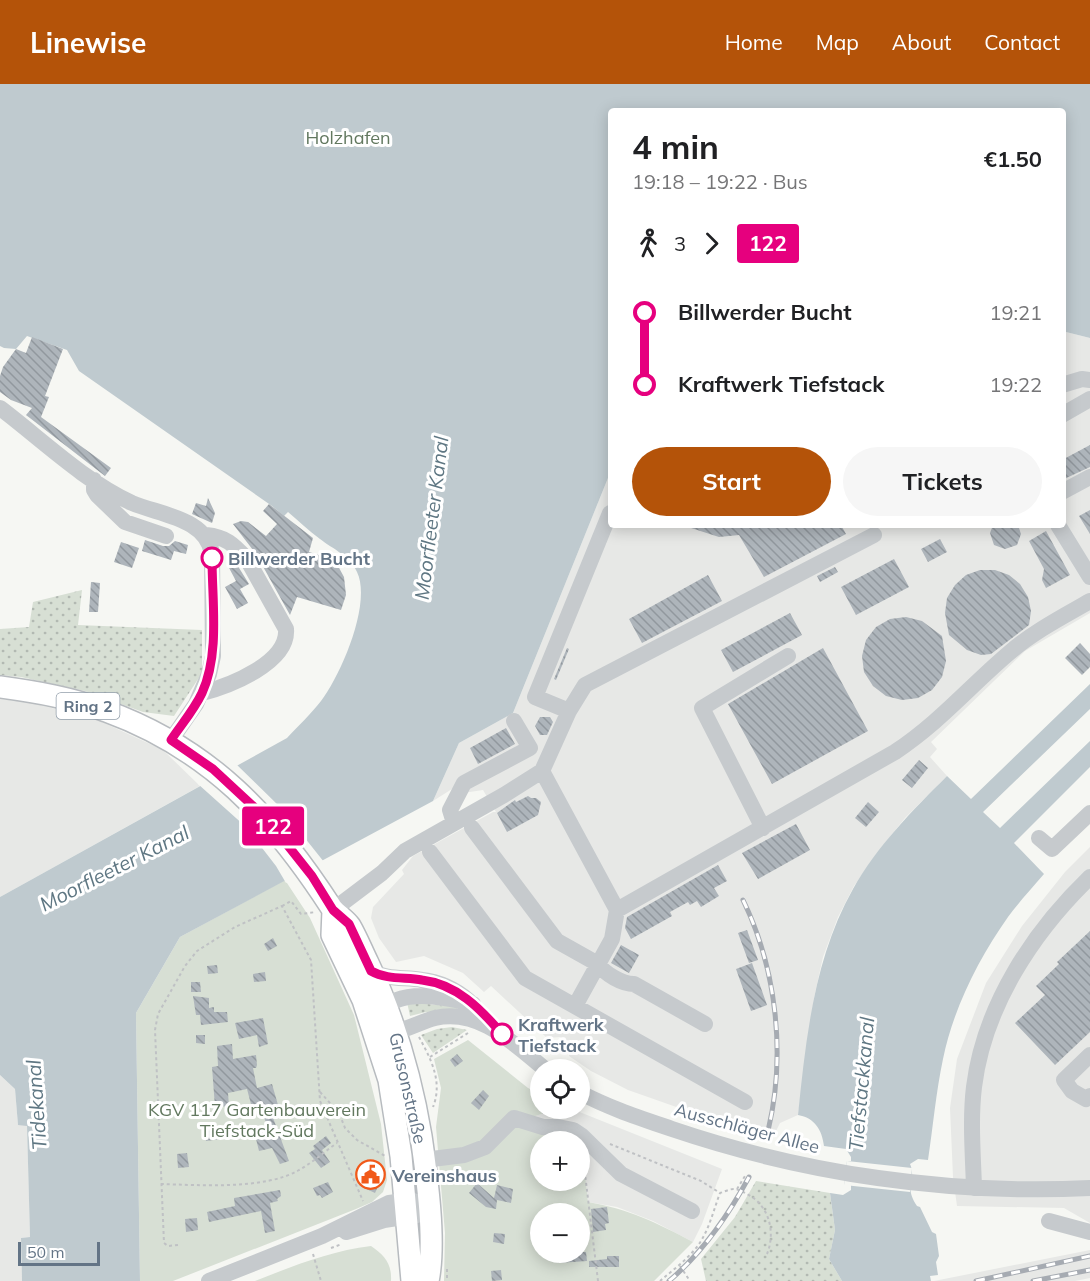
<!DOCTYPE html>
<html lang="en">
<head>
<meta charset="utf-8">
<style>
  :root { --surface:#fff; --page:#f6f6f6; --text:#202124; --muted:#757577; --accent:#b45309 }
  body { margin:0; font-family:Mulish,sans-serif; background:var(--page); color:var(--text); height:100vh; display:flex; flex-direction:column; font-size:22px; white-space:nowrap }
  * { box-sizing:border-box; margin:0 }
  p { font-size:20px; color:var(--muted) }
  .icon { flex:none; width:33px; height:33px; fill:none; stroke:currentColor; stroke-width:2; stroke-linecap:round; stroke-linejoin:round }
  .map { position:relative; flex:1; overflow:hidden }
  .panel { position:absolute; left:608px; top:24px; width:458px; height:420px; display:flex; flex-direction:column; background:var(--surface); border-radius:6px; box-shadow:0 3px 15px #0003 }
  .panel>* { flex:none }
  .badge { padding:0 12px; border-radius:4px; font-size:21px; line-height:39px }
  .controls { position:absolute; left:530px; top:975px; display:grid; gap:12px }
  .controls a { display:grid; place-items:center; width:60px; height:60px; border-radius:50%; background:var(--surface); box-shadow:0 3px 15px #0003; font-size:30px }
  .scale { position:absolute; left:18px; bottom:15px; width:82px; box-sizing:border-box; padding-left:6px; border:3px solid #637486; border-top:0; font-size:16px; line-height:21px; white-space:nowrap; color:#637486; -webkit-text-stroke:4px #fff; paint-order:stroke }
  .map>.badge { position:absolute; translate:-50% -50%; box-shadow:0 0 0 3px #fff }
  .legs { display:flex; align-items:center; gap:9px; height:66px; padding:0 24px; font-size:20px }
  .legs p { margin-inline-start:auto }
  .headline { display:flex; align-items:center; justify-content:space-between; height:102px; padding:0 24px }
  h1 { font-size:33px; font-weight:700; line-height:45px }
  .cta { display:flex; gap:12px; margin-top:auto; padding:12px 24px }
  .cta a { flex:1; height:69px; border-radius:36px; background:var(--accent); color:#fff; font-size:24px; font-weight:700; line-height:69px; text-align:center }
  .cta a+a { background:var(--page); color:var(--text) }
  ul { padding:0 24px; list-style:none }
  li { display:flex; align-items:center; gap:21px; height:72px; font-size:22px }
  li i { display:grid; place-items:center; width:9px; height:100%; margin:0 8px; background:currentColor }
  li i::after { content:''; width:15px; height:15px; margin:-8px; border:4px solid; border-radius:50%; background:var(--surface) }
  li p { margin-inline-start:auto }
  li:first-child i { background:linear-gradient(#0000 50%,currentColor 0) }
  li:last-child i { background:linear-gradient(currentColor 50%,#0000 0) }
  header { display:flex; align-items:center; gap:36px; box-sizing:border-box; height:84px; padding:0 30px; background:var(--accent); color:#fff }
  header strong { font-size:28px }
  nav { display:flex; gap:33px; margin-inline-start:auto; font-size:21px }
  .map>svg:first-child { display:block }
  .built { fill:#e7e8e6 }
  .grass { fill:url(#grass-dots) }
  .garden { fill:#d7dfd4; fill-rule:evenodd }
  .water { fill:#bfcacf }
  .pier { fill:#f6f7f3 }
  .building { fill:url(#building-back-hatch) }
  .lines { fill:none; stroke-linecap:round; stroke-linejoin:round }
  .major-casing { stroke:#b7bbbf; stroke-width:24 }
  .path { stroke:#bfc1c4; stroke-width:2; stroke-dasharray:3 3; stroke-linecap:butt }
  .minor { stroke:#c6cacd; stroke-width:16 }
  .major { stroke:#fff; stroke-width:21 }
  .rail-casing { stroke:#a6abb2; stroke-width:5 }
  .rail { stroke:#fff; stroke-width:3; stroke-dasharray:9; stroke-linecap:butt }
  .line-1-casing { stroke:#fff; stroke-width:14 }
  .line-1 { stroke:#e6007e; stroke-width:9 }
  .stop-1-dot { fill:#fff; stroke:#e6007e; stroke-width:3 }
  .labels { text-anchor:middle; dominant-baseline:central; stroke-width:6; stroke-linejoin:round; paint-order:stroke }
  .shield { fill:#fff; stroke:#929eaa; stroke-width:1.5 }
  .shield-label { font-size:16px; font-weight:bold; fill:#637486 }
  .park-label { font-size:18px; fill:#62785f; stroke:#fff }
  .stop-label { font-size:18px; font-weight:bold; fill:#637486; stroke:#fff; text-anchor:start }
  .street-label { font-size:18px; fill:#637486; stroke:#fff }
  .poi-label { font-size:18px; font-weight:bold; fill:#637486; stroke:#fff; text-anchor:start }
  .water-label { font-size:20px; font-style:italic; fill:#5f7783; stroke:#fff }
</style>
</head>
<body>
<header>
<strong>Linewise</strong>
<nav><a>Home</a><a>Map</a><a>About</a><a>Contact</a></nav>
</header>
<div class="map">
<svg width="1090" height="1197" viewBox="0 0 1090 1197">
  <defs>
    <pattern id="grass-dots" width="8" height="8" patternUnits="userSpaceOnUse" patternTransform="scale(1.5)"><rect width="8" height="8" fill="#d7dfd4"/><path d="M2 2h.1M6 6h.1" fill="none" stroke="#b2b9b2" stroke-width="1.8" stroke-linecap="round"/></pattern>
    <pattern id="building-back-hatch" width="6" height="6" patternUnits="userSpaceOnUse" patternTransform="scale(1.5)"><rect width="6" height="6" fill="#aeb5bb"/><path d="M-1 5l2 2M0 0l6 6M5-1l2 2" fill="none" stroke="#91989e"/></pattern>
  </defs>
  <rect width="100%" height="100%" fill="#f6f7f3"/>
  <path class="built" d="M1062 247 1090 254V529L1025 567 931 658 937 665 930 673 947 692 905 734 877 769 854 802 838 833 823 873 814 914 798 1031 780 1039 773 1053 736 1044 628 1006 591 987 569 972 568 959 560 953 547 954 491 902 484 908 463 889 424 872 396 878 379 854 371 834 373 823 404 790 402 786 413 772 493 728H496L483 706 463 709 452 705 433 717 459 659 513 629 610 389V441H1062Z
    M0 615 33 619 100 637 163 666 200 702 0 813Z
    M1090 763V1139L1064 1124 957 1122 953 1093 950 1024 957 975 986 899 1022 842 1065 788Z
    M0 991 15 1005 18 1041H27L30 1153 21 1154 22 1197H0Z
    M557 1025H572L722 1085 702 1140 693 1158 653 1137 617 1123 588 1118 585 1090 589 1059 522 1036Z
    M1090 1166V1194L1075 1197H934Z"/>
  <path class="grass" d="M82 506 78 541 202 546V589L174 632 143 628 85 607 21 593 0 591V545L29 543 33 518Z
    M407 918 458 923 456 927 426 928 410 932Z
    M452 943 467 946 433 969 421 951 437 945Z
    M756 1097 830 1109 835 1146 829 1175 842 1197H706L701 1175 735 1133Z"/>
  <path class="garden" d="M285 796 310 834 354 931 381 1040 387 1096 383 1108 372 1118 356 1125 173 1197H140L136 929 180 853Z
    M468 956 528 1004 540 1010V1024L557 1025 523 1036 589 1059 585 1090 588 1118C629 1125 657 1139 693 1158L654 1197H444L445 1149 436 1043 441 1004 434 975ZM540 1058H579V1096H540ZM540 1130H579V1168H540Z
    M371 1162C384 1171 392 1179 391 1197H255C293 1182 330 1167 371 1162Z"/>
  <path class="water" d="M0 0H1090V254L1062 247V27H610V389L513 629 459 659 433 717 180 853 136 929 140 1197H22L21 1154 30 1153 27 1042 18 1041 15 1005 0 991V813L287 654C298 642 311 630 321 617 341 591 372 519 357 488 350 472 333 465 320 455 309 447 299 437 288 428L284 432 272 422 79 287 67 266 27 252 16 265 4 264 0 262Z
    M1090 600V625L983 728 1000 744 1090 657V683L1014 759 1044 790C1032 804 1019 818 1008 833 979 874 953 925 943 975 936 1008 933 1043 928 1076L918 1075 910 1080C917 1096 903 1102 917 1122L920 1123 932 1148 936 1150 939 1172 936 1178 938 1191 930 1192 931 1197H842L829 1175 835 1146 830 1109 843 1111 851 1106V1101H844L847 1077H851V1073L846 1065 824 1062C822 1046 815 1034 798 1031 806 954 814 874 853 805 877 762 913 726 947 692L971 715Z"/>
  <path class="pier" d="M235 679 281 724 324 778 286 799 276 782 246 743 198 700Z
    M847 1077 912 1084 910 1108 844 1101Z"/>
  <path class="building" d="M32 253 63 265 45 312 49 313 41 333 111 384 105 392 26 331 32 324 11 316 0 308V292L3 283 16 265 26 269Z
    M1090 361V383L1062 396V376Z
    M208 414 215 429 212 439 192 430 196 419 206 422Z
    M269 420 313 454 309 468 329 474 338 482 344 493 346 511 341 526 297 513 290 531 256 470 233 440 241 437 248 438 266 452 277 440 263 427Z
    M1090 426V450L1079 432Z
    M689 441H841L846 450 764 493 739 451 719 453 688 443Z
    M993 441H1018L1021 450 1017 461 1005 465 994 461 990 449Z
    M1046 447 1070 491 1046 504 1042 496 1044 485 1029 457Z
    M940 455 947 468 928 478 921 465Z
    M145 456 163 462H169L175 457 188 461 186 470 174 467 171 476 142 467Z
    M121 458 139 464 132 484 114 478Z
    M894 475 909 503 856 531 841 503Z
    M236 479 249 500 240 505 248 519 237 525 225 503 236 497 228 482Z
    M835 483 838 488 820 498 817 492Z
    M980 486H995L1009 491 1020 500 1028 513 1031 527 1029 541 991 570 981 571 967 566 949 551 945 529 947 514 955 501 966 491Z
    M708 491 722 517 642 559 629 535Z
    M91 498 100 499 98 528H89Z
    M790 529 802 551 733 588 721 566Z
    M906 533 922 537 942 552 946 577 942 593 932 606 918 614 902 616 886 612 873 602 864 588 862 572 866 556 876 543 890 535Z
    M1080 559 1090 570V583L1082 591 1065 574Z
    M567 564 569 565 556 596 554 595Z
    M823 564 868 647 772 700 728 620Z
    M540 633H550L553 638 547 651H540L535 642Z
    M506 644 515 660 478 680 470 664Z
    M919 676 928 684 912 704 902 696Z
    M528 712 531 714H536L541 718 538 731 507 748 497 729 515 716 516 718Z
    M868 718 879 728 866 743 855 734Z
    M796 740 810 766 758 795 742 769Z
    M718 781 727 797 714 804 719 812 701 823 697 817 690 821 688 818 670 828 672 832 631 855 625 844 627 833Z
    M747 846 758 876 749 879 738 849Z
    M1090 847V948L1055 981 1015 939 1045 911 1036 902 1059 880 1057 878Z
    M273 854 277 862 268 867 264 860Z
    M621 861 639 871 629 889 611 879Z
    M752 879 767 921 751 927 736 885Z
    M217 881 218 889 208 890 207 882Z
    M265 888 266 897 254 898 253 890Z
    M191 898H200L201 908H191Z
    M193 912 209 914V924L214 923V928H227L228 938 201 941 200 931H196Z
    M263 934 268 960 259 963 257 951 239 955 235 939Z
    M196 951H205V960L196 959Z
    M232 960 233 975 256 971 257 981 256 984H253L257 1004 272 1000 280 1028 272 1031 289 1077 280 1080 272 1064 259 1067 256 1055 270 1050 260 1022 252 1024 247 1005 228 1009 229 1022 215 1023 212 983 218 982 217 962Z
    M457 970 463 977 455 983 450 976Z
    M483 1006 489 1012 479 1026 471 1019Z
    M227 1045 228 1054 206 1057 205 1047Z
    M326 1052 331 1059 322 1066 330 1078 321 1084 309 1069 315 1065 313 1062Z
    M187 1069 189 1083 178 1084 177 1070Z
    M363 1080 372 1084 373 1081 385 1087 375 1109 360 1102 356 1095Z
    M328 1098 333 1108 322 1114 320 1111 317 1112 313 1104Z
    M477 1099 494 1114 497 1101 513 1105 511 1119 497 1116 496 1125 486 1123 469 1109Z
    M280 1106 281 1112 277 1115 278 1117 270 1119 275 1147 265 1149 261 1127 209 1138 207 1128 235 1122 234 1114Z
    M607 1123 609 1139 605 1140 606 1146 593 1148 591 1125Z
    M197 1134 198 1146 186 1148 185 1135Z
    M494 1149 505 1150 504 1160 493 1158Z
    M557 1168H586L587 1177 558 1179Z
    M607 1172H619V1183H589V1177L607 1175Z
    M501 1186 502 1196 492 1197 491 1187Z"/>
  <g class="lines">
    <defs>
      <path id="major" d="M0 603C36 608 73 614 106 627 210 665 272 732 331 823 336 830 345 835 350 842 357 854 362 867 368 879 394 934 411 992 421 1052 427 1093 436 1158 428 1197
        M333 826 332 851 363 916 389 996 401 1072 412 1197"/>
    </defs>
    <use href="#major" class="major-casing"/>
    <path class="path" d="M282 822 291 817 301 830 316 828
      M419 953C431 975 443 998 433 1023
      M430 973 468 949
      M320 1008 339 1029 345 1044 357 1056 385 1072
      M542 1029 557 1024
      M610 1060 701 1097 720 1109C724 1108 729 1105 734 1105 738 1105 743 1108 747 1110 769 1121 776 1148 767 1170
      M587 1075 585 1090 598 1197
      M161 1100C199 1101 265 1106 299 1086 312 1079 324 1068 337 1059
      M737 1105 745 1092
      M178 1161 168 1162 164 1159 155 946 158 930 185 882 197 867 235 843 282 822 311 876 320 1017 363 1117
      M331 1164 342 1160
      M313 1170 321 1197
      M680 1182 690 1197
      M447 1185V1197
      M660 1197C674 1185 691 1173 701 1157 710 1142 714 1125 720 1109"/>
    <path class="minor" d="M1062 301 1082 295 1090 296
      M0 324C41 355 84 397 132 419 160 431 207 434 212 470L213 572 209 590 196 620 171 656
      M1062 331 1090 315
      M94 396V406L97 411 125 438 166 452
      M1062 408 1090 393
      M1058 441 1090 493
      M202 609C229 602 289 579 286 545L247 475C233 460 226 453 206 451
      M569 627 585 601 874 451
      M542 687 569 627 535 613 610 429
      M454 739 450 726 464 699 530 664 514 637
      M472 744 557 857 598 880C605 890 622 900 634 900L705 940
      M763 744 702 624 788 572
      M1039 754 1052 765 1090 729
      M430 768 525 894 745 1018
      M333 826 382 789 405 767 504 711 542 687 617 826 895 668C940 638 969 603 1009 569 1033 548 1062 533 1090 517
      M371 887C387 896 405 893 422 896 441 898 455 905 469 917
      M575 922 612 855 617 826
      M378 929C400 903 444 913 473 920
      M386 948C403 949 419 938 435 934 480 924 514 960 546 986
      M1090 971 1064 996 1072 1007 1086 1015 1090 1012
      M579 1008C609 1024 640 1034 672 1045 805 1090 949 1111 1090 1104
      M424 1076 464 1071 485 1063 514 1034 543 1043H558L573 1046 582 1052 621 1090 692 1127
      M974 1104C973 1070 970 1036 974 1003 984 922 1033 848 1090 793
      M1049 1137 1090 1148
      M346 1148 384 1136 417 1131
      M209 1197 322 1152 389 1119 411 1116 429 1124"/>
    <use href="#major" class="major"/>
    <defs>
      <path id="rail" d="M743 816C777 886 786 972 768 1047
        M669 1197C703 1168 728 1132 749 1093
        M976 1197 1090 1172
        M1033 1197 1090 1186"/>
    </defs>
    <use href="#rail" class="rail-casing"/>
    <use href="#rail" class="rail"/>
  </g>
  <g class="lines">
    <defs>
      <path id="line-1" d="M212 474C212 517 220 570 202 609 194 626 181 641 171 656L213 685 266 734 312 792 333 826 349 840 371 887C387 896 405 893 422 896 456 900 480 924 502 950"/>
    </defs>
    <use href="#line-1" class="line-1-casing"/>
    <use href="#line-1" class="line-1"/>
  </g>
  <defs>
    <symbol id="civic-ring" viewBox="-11 -11 22 22"><circle r="9.5" fill="#fff" stroke="#f15919" stroke-width="1.5"/><path d="M-.6-6.5H3V-4.5H.6V-3L4-1V1h2V6H-6V1h2V-1L-.6-3ZM-1.2 2.5V6h2.4V2.5Z" fill="#f15919"/></symbol>
  </defs>
  <g fill-rule="evenodd">
    <use href="#civic-ring" x="354" y="1074" width="33" height="33"/>
  </g>
  <g class="stop-1-dot">
    <circle cx="212" cy="474" r="10"/>
    <circle cx="502" cy="950" r="10"/>
  </g>
  <g class="labels">
    <rect class="shield" x="56.5" y="609" width="63" height="26" rx="4.5"/>
    <g class="shield-label">
      <text x="88" y="622">Ring 2</text>
    </g>
    <g class="park-label">
      <text x="348" y="53">Holzhafen</text>
      <text x="257" y="1025">KGV 117 Gartenbauverein<tspan x="257" dy="21">Tiefstack-Süd</tspan></text>
    </g>
    <g class="stop-label">
      <text x="228" y="474">Billwerder Bucht</text>
      <text x="518" y="940">Kraftwerk<tspan x="518" dy="21">Tiefstack</tspan></text>
    </g>
    <g class="street-label">
      <text transform="translate(408 1004) rotate(77)">Grusonstraße</text>
      <text transform="translate(747 1044) rotate(15)">Ausschläger Allee</text>
    </g>
    <g class="poi-label">
      <text x="392" y="1091">Vereinshaus</text>
    </g>
    <g class="water-label">
      <text transform="translate(431 434) rotate(-83)">Moorfleeter Kanal</text>
      <text transform="translate(114 784) rotate(-27)">Moorfleeter Kanal</text>
      <text transform="translate(861 1000) rotate(-85)">Tiefstackkanal</text>
      <text transform="translate(36 1021) rotate(-94)">Tidekanal</text>
    </g>
  </g>
</svg>
<div class="controls">
<a><svg class="icon" aria-label="locate" viewBox="0 0 24 24"><circle cx="12" cy="12" r="6"/><path d="M12 2v4M12 18v4M2 12h4M18 12h4"/></svg></a>
<a>+</a>
<a>−</a>
</div>
<div class="scale">50 m</div>
<b class="badge" style="left:273px;top:742px;background:#e6007e;color:#fff">122</b>
<section class="panel">
<div class="headline"><div><h1>4 min</h1><p>19:18 – 19:22 · Bus</p></div><b>€1.50</b></div>
<div class="legs"><svg class="icon" aria-label="walk" viewBox="0 0 24 24"><circle cx="13" cy="4" r="2"/><path d="M13 8l-2 6 4 7M11 14l-3 7M7 12l3-4h3l4 4"/></svg>3<svg class="icon" aria-label="forward" viewBox="0 0 24 24"><path d="M9 5l7 7-7 7"/></svg><b class="badge" style="background:#e6007e;color:#fff">122</b></div>
<ul>
<li><i style="color:#e6007e"></i><b>Billwerder Bucht</b><p>19:21</p></li>
<li><i style="color:#e6007e"></i><b>Kraftwerk Tiefstack</b><p>19:22</p></li>
</ul>
<div class="cta"><a>Start</a><a>Tickets</a></div>
</section>
</div>
</body>
</html>
